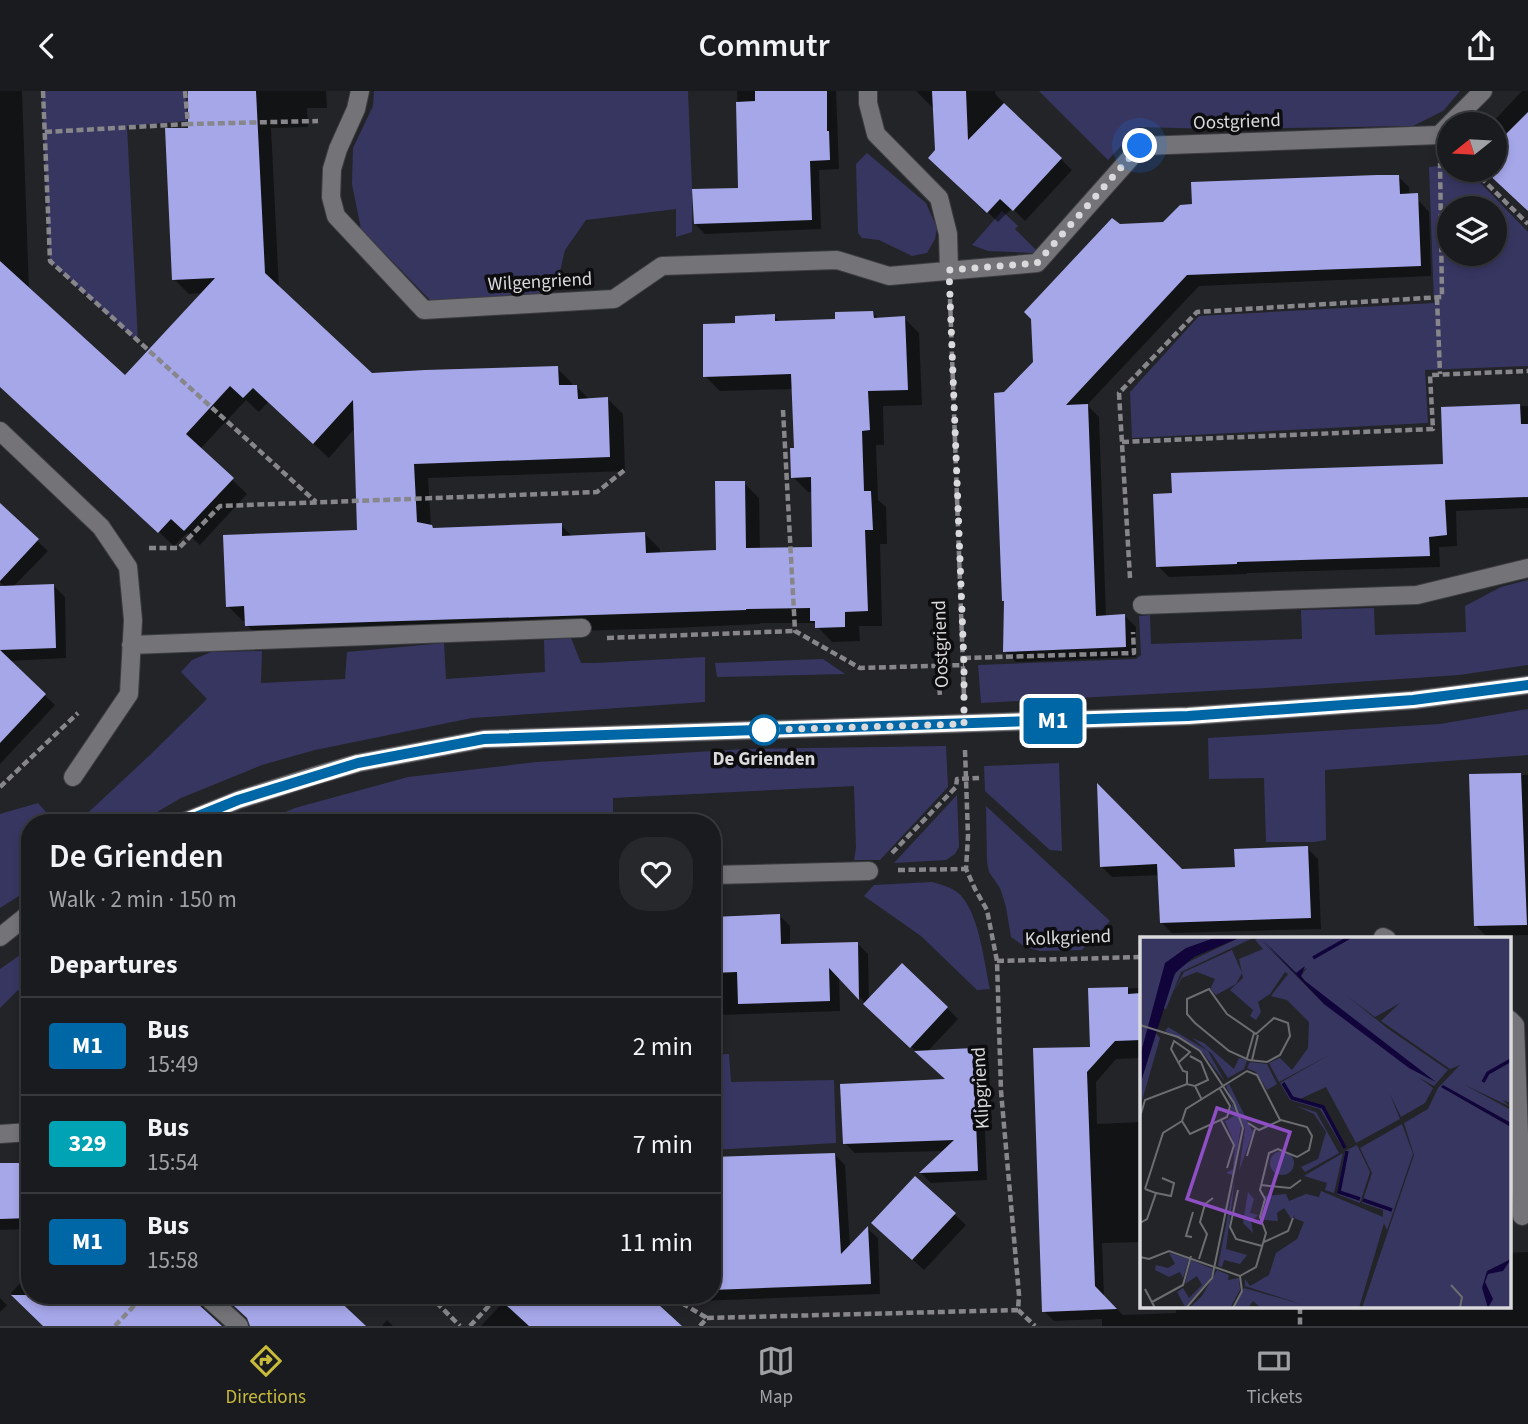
<!DOCTYPE html>
<html lang="en">
<head>
<meta charset="utf-8">
<style>
  :root { --surface:#1a1b1e; --page:#27282b; --text:#f1f3f6; --muted:#9fa1a4; --line:#38393c; --accent:#c8bb3b }
  body { margin:0; font-family:"Source Sans 3",sans-serif; background:var(--page); color:var(--text); height:100vh; display:flex; flex-direction:column; font-size:26px; white-space:nowrap }
  * { box-sizing:border-box; margin:0 }
  p { font-size:23px; color:var(--muted) }
  .icon { flex:none; width:38px; height:38px; fill:none; stroke:currentColor; stroke-width:2; stroke-linecap:round; stroke-linejoin:round }
  .map { position:relative; flex:1; overflow:hidden }
  .side { position:absolute; left:21px; top:723px; width:700px; height:490px; display:flex; flex-direction:column; background:var(--surface); border-radius:28px; box-shadow:0 4px 10px #0003,0 0 0 2px var(--line) }
  .side>* { flex:none }
  .badge { padding:0 14px; border-radius:5px; font-size:24px; line-height:46px }
  .needle { width:46px; rotate:252deg }
  .controls { position:absolute; left:1437px; top:21px; display:grid; gap:14px }
  .controls a { display:grid; place-items:center; width:70px; height:70px; border-radius:50%; background:var(--surface); box-shadow:0 4px 10px #0003,0 0 0 2px var(--line); font-size:35px }
  .you { position:absolute; width:35px; height:35px; margin:-18px; border:5px solid #fff; border-radius:50%; background:#1a73e8; box-shadow:0 0 0 10px #1a73e833 }
  .map>.badge { position:absolute; translate:-50% -50%; box-shadow:0 0 0 4px #fff }
  h2 { padding:0 28px; font-size:26px; line-height:63px }
  .round { display:grid; place-items:center; flex:none; width:74px; height:74px; border-radius:28px; background:var(--page) }
  .head { display:flex; align-items:center; justify-content:space-between; height:119px; padding:0 28px }
  h1 { font-size:33px; font-weight:600; line-height:52px }
  ul { padding:0; list-style:none }
  li { display:flex; align-items:center; gap:21px; height:98px; padding:0 28px; border-top:2px solid var(--line) }
  li div { flex:1 }
  li b { display:block; font-size:26px }
  li em { font-style:normal }
  li .badge { min-width:77px; font-weight:700; text-align:center }
  header { display:flex; justify-content:space-between; align-items:center; height:91px; padding:0 28px; background:var(--surface); font-size:32px; font-weight:600 }
  .tabs { display:flex; justify-content:space-around; align-items:center; height:98px; border-top:2px solid var(--line); background:var(--surface); font-size:19px; color:var(--muted) }
  .tabs a { display:grid; justify-items:center; gap:4px }
  .tabs .current { color:var(--accent) }
  .map>svg:first-child { display:block }
  .green { fill:#373661; fill-rule:evenodd }
  .shadow { fill:#0007 }
  .building { fill:#a6a7e9 }
  .lines { fill:none; stroke-linecap:round; stroke-linejoin:round }
  .minor-casing { stroke:#3e3e42; stroke-width:20 }
  .path { stroke:#87878b; stroke-width:4.5; stroke-dasharray:7 3.5; stroke-linecap:butt }
  .minor { stroke:#737378; stroke-width:18 }
  .line-casing { stroke:#fff; stroke-width:16 }
  .line { stroke:#0067a7; stroke-width:10 }
  .walk { stroke:#dadadd; stroke-width:7; stroke-dasharray:0 12.6 }
  .stop-dot { fill:#fff; stroke:#0067a7; stroke-width:3.5 }
  .labels { text-anchor:middle; dominant-baseline:central; stroke-width:7; stroke-linejoin:round; paint-order:stroke }
  .street-label { font-size:19px; fill:#dadadd; stroke:#0d0d0f }
  .stop-label { font-size:19px; font-weight:bold; fill:#dadadd; stroke:#0d0d0f }
  .inset-river { fill:none; stroke:#11043a; stroke-width:3.5 }
  .inset-road { fill:none; stroke:#6c6d70; stroke-width:2 }
  .view { fill:#8e4fc5; fill-opacity:0.15; stroke:#8e4fc5; stroke-width:3.5 }
  .inset-edge { fill:none; stroke:#dadadd; stroke-width:3.5 }
</style>
</head>
<body>
<header><svg class="icon" aria-label="back" viewBox="0 0 24 24"><path d="M15 5l-7 7 7 7"/></svg>Commutr<svg class="icon" aria-label="share" viewBox="0 0 24 24"><path d="M12 15V3M7 8l5-5 5 5M5 13v7h14v-7"/></svg></header>
<div class="map">
<svg width="1528" height="1235" viewBox="0 0 1528 1235">
  <rect width="100%" height="100%" fill="#232428"/>
  <path class="green" d="M42 0H186L187 30 127 35 138 251 50 170Z
    M374 0H688L692 97V141L676 146V118L586 129 565 159 558 189 537 205 431 210 361 138 352 93 353 57 373 15Z
    M1039 0H1460L1443 20 1413 35 1214 38 1139 36 1108 69Z
    M867 62 926 112 937 137 935 148 927 162 912 165 879 149 862 147 858 142 856 73Z
    M1449 74V79H1468L1528 141V275L1425 279 1428 332 1132 347 1130 301 1199 225 1434 212 1429 76ZM1449 117H1494V163H1449Z
    M1002 120 1018 135 1015 138 1036 159 1034 162 988 160 972 154Z
    M1528 489V574L1459 584 1266 597 981 612 978 574 1136 568 1141 564 1139 525 1150 524 1151 553 1302 548 1301 519 1374 517 1375 544 1466 541 1465 515 1501 496Z
    M571 547 581 572H595L705 566V611L472 627 315 659 262 674 181 707 140 731H78L150 664 207 608 181 581 192 569 211 561 262 560 261 592 345 588 347 561 444 552 446 588 545 581 544 549Z
    M823 568 845 583 717 586 715 572Z
    M1528 618V664L1325 679 1326 749 1314 751H1266L1264 687 1209 688 1208 647 1440 633Z
    M946 655 948 696 880 769H854L856 757 854 695 613 707V731H261L295 717 408 686 537 671 744 658Z
    M1059 672 1062 760 1050 759 985 700 984 675Z
    M957 704 959 756 955 763 946 769 894 772Z
    M38 712 55 731 30 732V798L0 817V723Z
    M986 715 1110 830 1082 859 1040 860 1025 856 1011 846 1006 816 1000 797 989 781 987 771Z
    M932 791C940 793 950 796 957 801 979 818 984 872 990 898L977 899 921 845 864 805 874 794Z
    M30 857V911L18 899 0 917V878Z
    M729 963 731 991 834 989 836 1052 712 1059V964Z"/>
  <path class="shadow" d="M0 0H22L29 199 125 287 203 202 189 203 174 188 190 38V0H326L327 17H307L308 36 271 37 279 198 371 284 557 277 572 292V296L576 295 590 309 608 308 623 323 625 380 428 387 431 435 435 438 561 434 573 446 645 443 660 458V463L718 460 744 392 759 407 760 459 814 458 813 401H808L793 386 796 358 793 298 720 300 705 285 737 233 774 225 781 232 837 230 873 222 879 228 904 227 919 242 922 314 883 315 884 354H876L878 409 886 416 887 453H880L882 535H859L860 550 832 551 814 532H760V533L671 537 262 550 247 534V530H243L228 515 359 441 355 337 329 367 268 311 259 321 246 309 200 358 247 403 200 454 187 442 174 455 0 294Z
    M737 0H836L839 78 819 79 821 138 705 143 695 133 740 98Z
    M916 0H995L996 4 1072 79 1025 130 1012 117 998 131 941 77 936 60 934 18Z
    M1522 0H1528V118L1486 79H1494V33H1491Z
    M1398 85 1409 96 1411 119 1419 110 1429 121 1431 185 1199 195 1087 314 1099 326 1106 526 1125 525 1136 536V566L1016 571 1005 560V303L1035 272 1119 135 1164 133Z
    M1528 315V417L1456 420 1457 455 1439 456 1440 476 1247 482V483L1169 486 1158 475 1445 374 1442 318Z
    M0 415 48 460 13 496 54 495 65 506 66 567 8 570 55 614 0 673V605L3 607 0 497H6L0 491Z
    M1528 684V844L1486 845 1475 834 1471 685Z
    M1099 696 1182 780 1236 778 1307 757 1318 768 1321 838 1172 842 1161 831 1159 784 1112 786 1101 775Z
    M779 824 790 835V854L857 852 868 863 869 910 947 917 958 928 927 961 972 959 982 969 987 1089 931 1092 921 1082 946 1060 855 1062 845 1052 948 990 877 924 839 885 840 920 719 924 722 970H712V827Z
    M1141 897V967L1116 968 1096 991 1097 1033 1141 1031V1151L1102 1152 1104 1206 1123 1224 1176 1222V1216H1509V1162L1528 1161V1235H1102V1228L1054 1230 1044 1220 1035 959 1092 957 1090 899Z
    M834 1063 845 1074 850 1157 868 1138 878 1147 880 1203 699 1210 693 1204H712V1067Z
    M0 1074H30V1138L0 1139Z
    M915 1088 966 1134 924 1179 885 1143Z
    M30 1182V1204H210L206 1207 200 1235H46L11 1202Z
    M287 1204H347L340 1213 364 1235H258Z
    M510 1204H646L678 1235H481Z
    M0 1207 7 1214 0 1221Z
    M387 1229 393 1235H382Z"/>
  <path class="building" d="M188 0H256L265 182 372 282 425 279 558 275 559 294H577L578 308 608 306 610 366 414 373 417 431 432 434 433 437 562 432V445L645 441 646 462 716 459 715 390H745L746 457 812 456 811 386 791 387 790 357H794L791 283 703 286V233L735 232V225L775 223V230L835 228V221L873 220 874 227 905 225 908 299 868 300 870 339 862 340 864 400H871L873 439H865L868 520 845 521V536L815 537V530H810V517L746 518V519L655 522 245 535 244 515 226 516 223 444 357 439 353 309 313 353 253 297 243 307 230 295 186 343 234 387 184 440 171 428 158 442 0 296V170L125 284 215 187 172 189 165 37H188Z
    M755 0H827V40H829L830 69 810 70 812 129 694 133 692 98 738 97 736 11 755 10Z
    M932 0H966L968 49 1004 12 1062 67 1013 120 1000 108 987 122 928 67 935 59Z
    M1528 21V120L1484 79H1494V55Z
    M1377 84H1399L1400 103 1418 102 1421 175 1187 184 1066 314 1088 313 1096 525 1125 523 1126 556 1003 561 1004 510H1002L994 302 1004 301 1033 271 1031 228 1024 221 1112 127 1120 133 1163 131 1180 114 1192 113 1191 91Z
    M1520 313 1521 333H1528V406L1445 409 1447 444 1429 446 1430 465 1237 471V473L1156 476 1153 403 1172 402 1171 382 1443 373 1441 316Z
    M0 412 39 448 0 490Z
    M54 493 56 557 0 559V495Z
    M0 559 46 603 0 652Z
    M1521 682 1527 834 1474 835 1469 683Z
    M1097 692 1182 778 1235 776 1234 758 1308 755 1311 827 1160 832 1157 773 1100 776Z
    M780 823 781 853 858 851 859 909 829 877 830 910 738 913 737 881 712 882V826Z
    M902 872 948 916 910 957 863 913Z
    M1128 896V903L1141 902V949L1115 950 1087 981 1095 1195 1117 1218 1042 1221 1033 957 1090 956 1088 897Z
    M973 957 978 1080 919 1082 954 1049 843 1053 840 993 945 988 914 960Z
    M835 1062 841 1163 868 1135 871 1193 712 1199V1066Z
    M0 1072H30V1127L0 1128Z
    M915 1085 956 1122 912 1169 871 1132Z
    M11 1204H194L197 1212 222 1235H43Z
    M222 1204H333L366 1235H250L247 1227Z
    M495 1204H648L682 1235H529Z"/>
  <g class="lines">
    <defs>
      <path id="minor" d="M360 0 356 18 338 58 332 78 331 106 336 125 424 219 614 208 662 175 837 169 889 185 1037 172 1141 55 1439 44 1449 34
        M868 0V12L876 43 939 107 948 143 949 179
        M1450 33 1483 0
        M0 340 101 436 128 476 133 529 129 603 73 686
        M1142 514 1417 504 1528 477
        M131 554 582 537
        M181 732 238 709 314 685 358 672 484 648 1188 625 1414 609 1528 594
        M712 784 869 780
        M0 846 30 822
        M1383 846 1387 848
        M1509 928 1515 934 1522 1125
        M0 1043 30 1041
        M205 1204 239 1235"/>
    </defs>
    <use href="#minor" class="minor-casing"/>
    <path class="path" d="M43 0 50 170 316 411
      M185 0 188 33 318 30
      M45 41 188 33
      M1473 79 1528 133
      M1437 207 1440 283
      M950 208 964 605
      M783 319 795 540 860 577 964 574
      M1122 351 1433 338 1430 284 1528 280
      M149 457H179L220 415 597 401 626 378
      M1130 487 1119 302 1197 221 1442 206 1440 72
      M607 547 794 540
      M964 567 1134 562 1133 541
      M938 576 940 606
      M965 659 968 745 966 778 975 798 987 819 997 870 1001 1000 1019 1204 1018 1219 1035 1235
      M0 696 78 622
      M892 762 956 696 957 688 979 687
      M898 779 966 778
      M997 870 1141 866
      M429 1204 460 1235
      M676 1204 680 1211 707 1227
      M1300 1216V1235
      M115 1235 144 1204
      M470 1235 499 1204
      M700 1235 707 1227 1018 1219"/>
    <use href="#minor" class="minor"/>
  </g>
  <g class="lines">
    <defs>
      <path id="line" d="M181 732 238 709 358 672 484 648 1188 625 1413 609 1528 594"/>
    </defs>
    <use href="#line" class="line-casing"/>
    <use href="#line" class="line"/>
    <path class="walk" d="M764 639 964 633V574L949 179 1037 172 1140 55"/>
  </g>
  <circle class="stop-dot" cx="764" cy="639" r="14"/>
  <g class="labels">
    <g class="street-label">
      <text transform="translate(1237 31) rotate(-2)">Oostgriend</text>
      <text transform="translate(540 191) rotate(-3)">Wilgengriend</text>
      <text transform="translate(941 553) rotate(-92)">Oostgriend</text>
      <text transform="translate(1068 847) rotate(-2)">Kolkgriend</text>
      <text transform="translate(981 997) rotate(-93)">Klipgriend</text>
    </g>
    <g class="stop-label">
      <text x="764" y="668">De Grienden</text>
    </g>
  </g>
  <g transform="translate(1140 846)">
    <rect width="371" height="371" fill="#232428"/>
    <path d="M0 0H82L27 34 0 119ZM101 0H115L41 35 26 72 23 71 32 41 42 28ZM120 0H371V166L362 163 371 170 323 147 371 173V186L301 150 371 190V371H222L274 218 264 186 288 172 298 151 320 128 310 132 241 84 260 66 235 80 206 58 247 91 308 133 294 149 278 140 293 151 285 166 261 180 249 155 260 182 216 206 186 150 160 162 183 170 204 213 180 172 150 163 140 146 191 117 139 145 129 126 140 121 152 133 168 111 169 85 147 63 131 59 148 37 145 35 130 57 118 65 121 75 116 83 110 79 113 73 90 53 103 41 99 22 123 12 115 3ZM121 3 156 36 167 31 161 39 165 44 294 146 184 67ZM92 13 102 36 96 47 76 58 70 52 75 42 57 35 42 41 33 55 44 35ZM28 90 68 114 85 145 63 116 25 94ZM15 95 20 101 0 171V148ZM52 101 64 106 94 132 99 121 107 123 104 132 88 141 72 117ZM110 125 127 127 137 147 127 153 116 135 107 131ZM89 147 113 195 99 234 105 192 86 149ZM84 150 98 178 101 189 93 238 86 236 93 232 95 208 85 184 96 178 94 174 89 176 92 168ZM156 169 176 175 199 216 165 235 161 230 178 222 186 195 174 177ZM262 187 273 217 247 293 244 286 219 371H121L113 364 108 371H94L104 351 164 368 105 349V342L110 349 129 338 136 316 157 302 164 285 154 281 155 277 152 283 144 271 137 276 138 284 123 283 125 259 146 257 149 264 166 257 179 260 181 254 243 280V273L222 266 232 236 220 211ZM217 208 230 235 220 266 197 257 205 214ZM130 226a12 12 0 1 1 24 0a12 12 0 1 1-24 0ZM203 216 194 256 185 253 187 246 164 239ZM95 241 86 312 107 318 100 327 84 323 82 330 78 329ZM108 255 114 262 110 276 118 278 111 284 113 296 103 286ZM29 316 49 322 43 341 40 335 29 340 15 333 16 328 28 331 35 327ZM51 323 73 332 70 342 45 370 37 355 43 351 49 361 62 348 57 339 45 347ZM77 333 89 338 88 343 99 341 100 353 90 371H49L62 359Z" fill="#373661" fill-rule="evenodd"/>
    <path d="M77 0H101L54 20 35 36 0 148V119L25 26 46 11ZM122 2 156 36 165 29 161 39 165 44 296 145 269 131 184 67ZM303 148 371 186V190L301 150ZM371 322 363 334 348 337 345 345 353 362 348 371 342 351 347 334Z" fill="#11043a"/>
    <path class="inset-river" d="M173 21 210 0M343 145 348 136 371 123M143 146 152 161 183 170 205 211M207 214 199 255 220 262M223 263 252 273"/>
    <path class="inset-road" d="M69 52 87 77 116 97 134 81 148 86 150 99 140 118 127 125 109 123 89 114 55 86 47 77V62ZM0 88 38 100 60 114 94 166 103 191 72 341 46 371M50 119 61 125 68 143 55 149M107 121 114 96M112 123 118 98M38 126 50 115 34 104 31 112 43 134 47 135V147M80 152 90 169 87 180 50 197 42 184 46 172 107 134 117 138 140 183M0 180 5 163 47 147 55 149 62 163M81 183 94 208 87 231M107 219 115 192M121 248 150 251 161 243M5 252 23 196 42 184M98 253 90 290 96 302 122 309M16 256 31 259 34 246 22 241M54 264 65 267 73 261M0 286 7 282 16 256 5 252M52 300 46 299 53 275M124 305 148 294 153 281M0 320 9 322 29 314 100 339 102 354 93 371M59 322 67 297 60 285 65 267M100 339 116 330 126 296 120 280 125 262 120 253 129 216 138 212 157 220 169 213 172 199 167 190 141 183 119 193 108 186M311 348 322 360 320 371M5 352 15 371M12 365 43 348 51 319"/>
    <path class="view" d="M77 171 150 195 121 286 47 262Z"/>
    <rect width="371" height="371" class="inset-edge"/>
  </g>
</svg>
<div class="controls">
<a><svg class="needle" viewBox="-14 -14 28 28"><path d="M0-13l5 13h-10z" fill="#e53935"/><path d="M0 13l5-13h-10z" fill="#9fa1a4"/></svg></a>
<a><svg class="icon" aria-label="layers" viewBox="0 0 24 24"><path d="M12 4l9 5-9 5-9-5zM3 14l9 5 9-5"/></svg></a>
</div>
<div class="you" style="left:1140px;top:55px"></div>
<b class="badge" style="left:1053px;top:630px;background:#0067a7;color:#fff">M1</b>
<section class="side">
<div class="head"><div><h1>De Grienden</h1><p>Walk · 2 min · 150 m</p></div><a class="round"><svg class="icon" aria-label="heart" viewBox="0 0 24 24"><path d="M12 20l-8-8c-3-5 5-10 8-4 3-6 11-1 8 4z"/></svg></a></div>
<h2>Departures</h2>
<ul>
<li><span class="badge" style="background:#0067a7;color:#fff">M1</span><div><b>Bus</b><p>15:49</p></div><em>2 min</em></li>
<li><span class="badge" style="background:#00a3b4;color:#fff">329</span><div><b>Bus</b><p>15:54</p></div><em>7 min</em></li>
<li><span class="badge" style="background:#0067a7;color:#fff">M1</span><div><b>Bus</b><p>15:58</p></div><em>11 min</em></li>
</ul>
</section>
</div>
<nav class="tabs">
<a class="current"><svg class="icon" aria-label="directions" viewBox="0 0 24 24"><path d="M12 3l9 9-9 9-9-9zM9 14v-3h6M13 9l2 2-2 2"/></svg>Directions</a>
<a><svg class="icon" aria-label="map" viewBox="0 0 24 24"><path d="M3 6l6-2 6 2 6-2v14l-6 2-6-2-6 2zM9 4v14M15 6v14"/></svg>Map</a>
<a><svg class="icon" aria-label="tickets" viewBox="0 0 24 24"><path d="M3 7h18v10H3zM15 7v10"/></svg>Tickets</a>
</nav>
</body>
</html>
